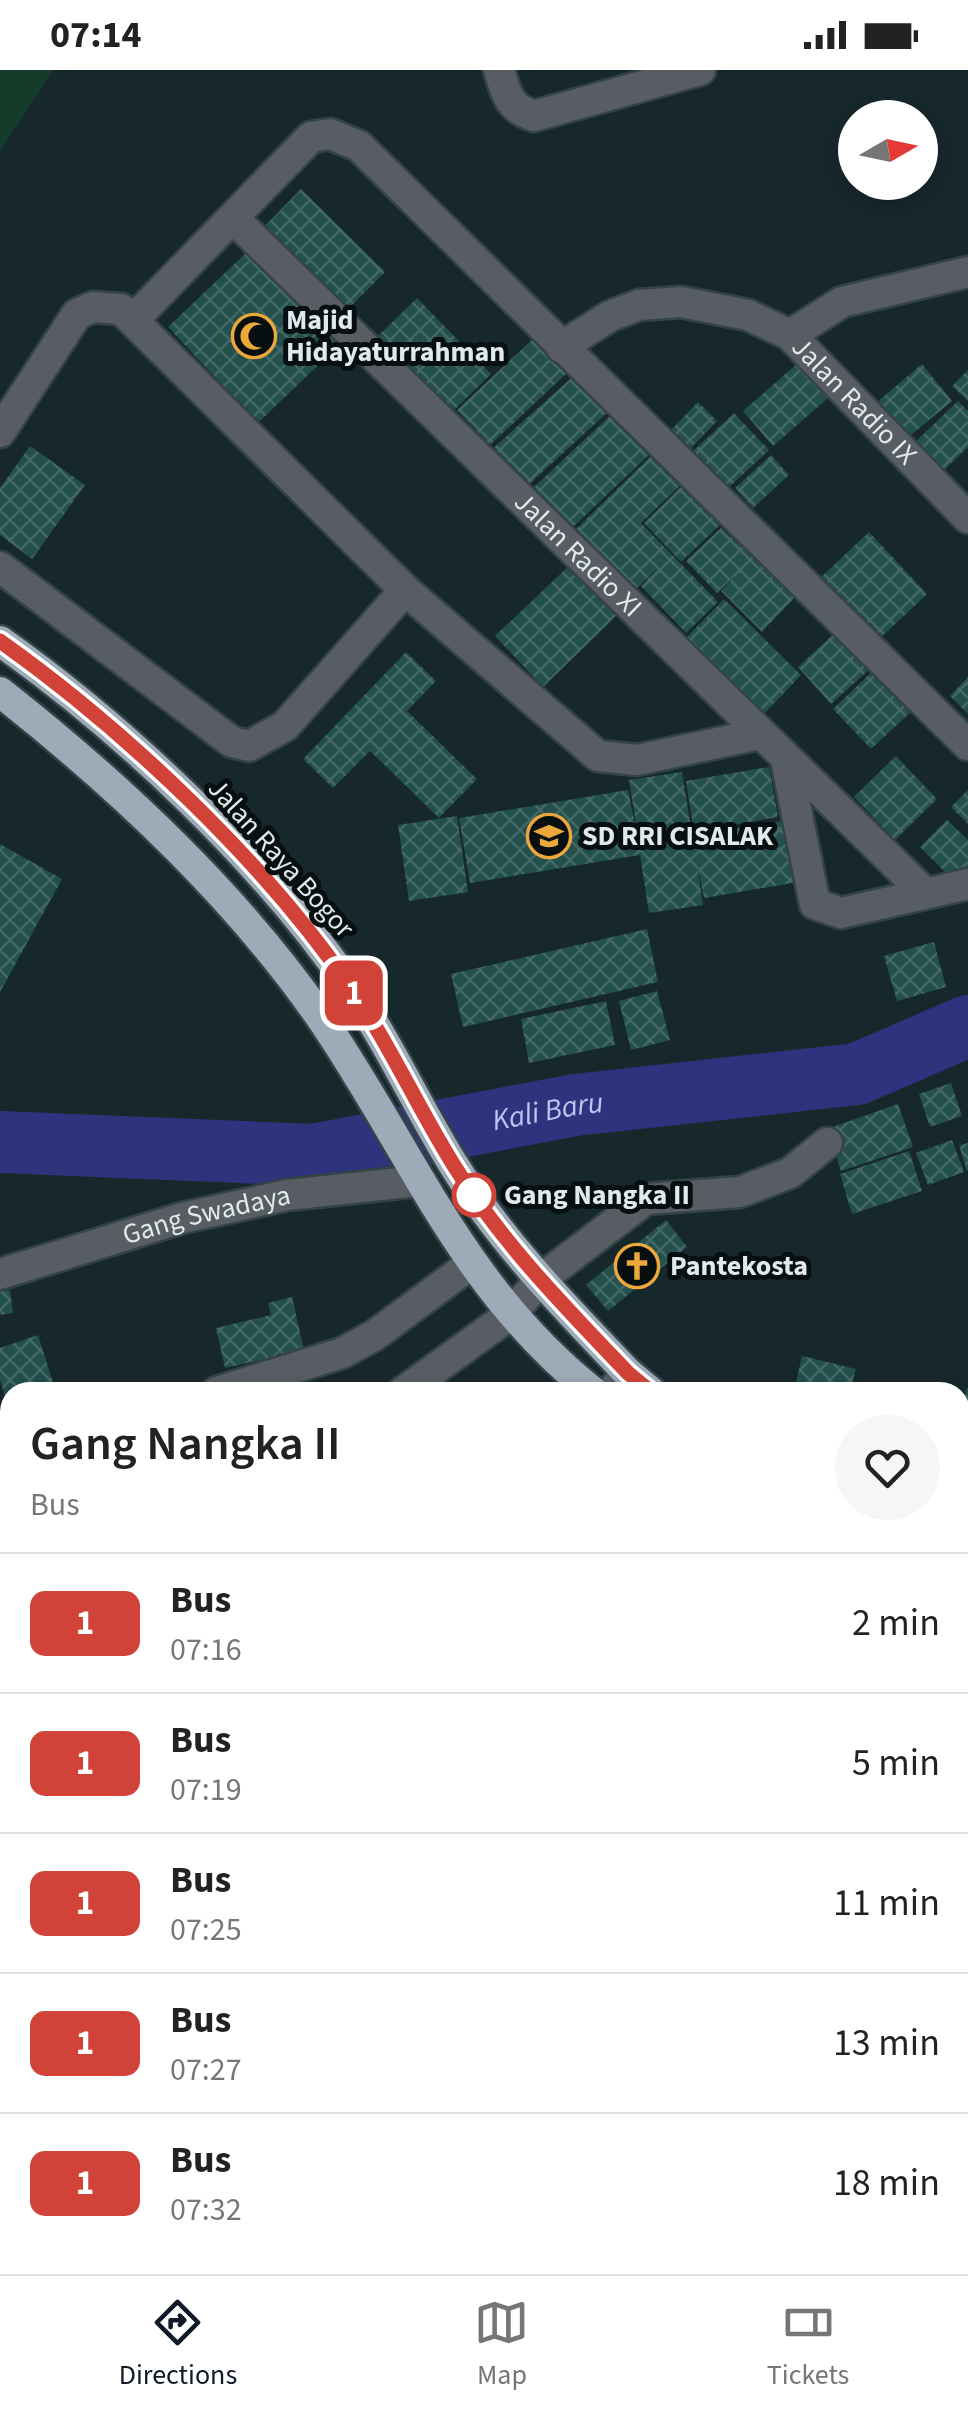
<!DOCTYPE html>
<html lang="en">
<head>
<meta charset="utf-8">
<style>
  :root { --surface:#fff; --page:#f6f6f6; --text:#222; --muted:#767676; --line:#e0e0e0; --accent:#111827 }
  body { margin:0; font-family:"Source Sans 3",sans-serif; background:var(--page); color:var(--text); height:100vh; display:flex; flex-direction:column; font-size:38px; white-space:nowrap }
  * { box-sizing:border-box; margin:0 }
  p { font-size:32px; color:var(--muted) }
  .icon { flex:none; width:55px; height:55px; fill:none; stroke:currentColor; stroke-width:2; stroke-linecap:round; stroke-linejoin:round }
  .map { position:relative; flex:1; overflow:hidden }
  .side { position:absolute; left:0px; top:1312px; width:970px; height:892px; display:flex; flex-direction:column; background:var(--surface); border-radius:30px 30px 0 0; box-shadow:0 5px 15px #0003 }
  .side>* { flex:none }
  .badge { padding:0 20px; border-radius:15px; font-size:35px; line-height:65px }
  .needle { width:65px; rotate:81deg }
  .buttons { position:absolute; left:838px; top:30px; display:grid; gap:20px }
  .buttons a { display:grid; place-items:center; width:100px; height:100px; border-radius:50%; background:var(--surface); box-shadow:0 5px 15px #0003; font-size:50px }
  .map>.badge { position:absolute; translate:-50% -50%; box-shadow:0 0 0 5px #fff }
  .round { display:grid; place-items:center; flex:none; width:105px; height:105px; border-radius:52px; background:var(--page) }
  .overview { display:flex; align-items:center; justify-content:space-between; height:170px; padding:0 30px }
  h1 { font-size:48px; font-weight:600; line-height:75px }
  ul { padding:0; list-style:none }
  li { display:flex; align-items:center; gap:30px; height:140px; padding:0 30px; border-top:2px solid var(--line) }
  li div { flex:1 }
  li b { display:block; font-size:38px }
  li em { font-style:normal }
  li .badge { min-width:110px; font-weight:700; text-align:center }
  .status { display:flex; justify-content:space-between; align-items:center; height:70px; padding:0 50px; background:var(--surface); direction:ltr }
  .status svg { height:28px; fill:currentColor }
  .tabs { display:flex; justify-content:space-around; align-items:center; height:140px; border-top:2px solid var(--line); background:var(--surface); font-size:28px; color:var(--muted) }
  .tabs a { display:grid; justify-items:center; gap:5px }
  .tabs .selected { color:var(--accent) }
  .map>svg:first-child { display:block }
  .grass { fill:#133d2a }
  .lines { fill:none; stroke-linecap:round; stroke-linejoin:round }
  .river { stroke:#2e337d; stroke-width:62 }
  .building { fill:url(#building-cross-hatch) }
  .minor-casing { stroke:#334347; stroke-width:35 }
  .highway-casing { stroke:#334347; stroke-width:35 }
  .minor { stroke:#575d62; stroke-width:30 }
  .highway { stroke:#9daab7; stroke-width:30 }
  .line-casing { stroke:#fff; stroke-width:22 }
  .line { stroke:#d14338; stroke-width:15 }
  .stop-dot { fill:#fff; stroke:#d14338; stroke-width:5 }
  .labels { text-anchor:middle; dominant-baseline:central; stroke-width:10; stroke-linejoin:round; paint-order:stroke }
  .poi-label { font-size:28px; font-weight:bold; fill:#e0eaed; stroke:#080f11; text-anchor:start }
  .street-label { font-size:28px; fill:#e0eaed; stroke:#080f11 }
  .stop-label { font-size:28px; font-weight:bold; fill:#e0eaed; stroke:#080f11; text-anchor:start }
  .water-label { font-size:30px; font-style:italic; fill:#bdc6f1; stroke:#080f11 }
</style>
</head>
<body>
<div class="status"><b>07:14</b><svg viewBox="0 0 49 12"><path d="M0 12V9h3v3zM5 12V6h3v6zM10 12V3h3v9zM15 12V0h3v12zM26 1h20v11H26zM47 4h2v5h-2z"/></svg></div>
<div class="map">
<svg width="968" height="2204" viewBox="0 0 968 2204">
  <defs>
    <pattern id="building-cross-hatch" width="8" height="8" patternUnits="userSpaceOnUse" patternTransform="scale(2.5)"><rect width="8" height="8" fill="#234f4c"/><path d="M0 0l8 8M0 8l8-8" fill="none" stroke="#436866"/></pattern>
  </defs>
  <rect width="100%" height="100%" fill="#17282c"/>
  <path class="grass" d="M0 0H53L0 81Z"/>
  <g class="lines">
    <path class="river" id="s1" d="M0 1072 313 1085 575 1035 857 1004 968 956"/>
  </g>
  <path class="building" d="M301 119 385 202 348 239 265 156Z
    M250 179 339 275 258 353 168 257Z
    M417 228 491 304 452 342 378 266Z
    M533 269 566 304 490 375 457 340Z
    M798 293 828 328 773 376 743 341Z
    M922 294 952 331 906 369 876 333Z
    M968 300V331L952 316Z
    M577 303 610 340 525 418 491 380Z
    M958 331 968 341V377L941 403 913 374Z
    M698 332 717 351 688 381 669 362Z
    M613 343 651 383 572 458 534 417Z
    M734 343 769 380 726 420 691 383Z
    M30 376 85 415 32 489 0 465V418Z
    M655 382 684 412 641 453 718 532 686 563 641 516 660 496 635 520 576 459Z
    M771 385 789 405 753 438 735 418Z
    M685 413 723 452 681 492 644 453Z
    M721 458 796 526 762 562 721 521 740 501 717 523 686 491Z
    M869 462 927 524 875 573 818 510Z
    M571 494 618 544 543 617 495 566Z
    M724 529 801 605 764 644 686 568Z
    M838 560 872 597 831 634 798 597Z
    M406 582 436 611 407 641 477 709 439 748 370 681 333 718 303 689Z
    M875 599 913 640 871 679 833 639Z
    M968 607V644L950 626Z
    M896 686 937 729 895 770 854 727Z
    M769 697 778 747 694 762 686 711Z
    M682 702 692 764 659 771 794 749 804 811 704 828 697 794 703 835 649 843 640 785 470 813 459 748 628 720 639 773 629 710Z
    M968 720V754L951 737Z
    M457 746 468 822 409 831 398 755Z
    M947 750 968 770V804L958 815 920 777Z
    M0 774 62 809 0 922Z
    M647 859 658 912 463 957 451 904Z
    M934 872 946 917 897 931 884 886Z
    M657 921 670 970 631 980 619 931Z
    M606 931 615 975 529 993 521 949Z
    M951 1013 962 1046 930 1057 919 1024Z
    M898 1034 913 1077 841 1101 827 1059Z
    M952 1070 964 1102 928 1115 916 1083Z
    M968 1073V1100L967 1101 959 1075Z
    M909 1081 922 1121 852 1144 840 1104Z
    M666 1150 687 1177 608 1241 586 1215Z
    M10 1220 13 1243 0 1245V1221Z
    M292 1227 304 1280 225 1298 216 1258 271 1245 268 1233Z
    M38 1265 56 1322H10L9 1338 0 1310V1278Z
    M802 1286 856 1299 850 1322H794Z
    M966 1318 968 1319V1381L960 1379Z
    M1 1348 10 1376V1404L0 1407Z
    M10 1482V1614L0 1618V1486Z
    M10 1716V1832L2 1833 0 1717Z
    M960 1822 968 1824V1983L960 1982Z
    M10 1873V2160H0V1874Z"/>
  <g class="lines">
    <defs>
      <g id="minor">
        <path d="M499 0C506 24 509 38 534 46L700 0"/>
        <path id="s2" d="M233 148 925 823"/>
        <path d="M135 248 311 67 330 64 359 76 968 675"/>
        <path d="M790 265 842 232 968 202"/>
        <path id="s3" d="M561 277 610 246 639 235 681 232 748 245 790 265 968 448"/>
        <path d="M0 362 77 244 93 237 121 239 405 520 598 686 637 690 760 664"/>
        <path d="M0 497 232 672 249 676 285 656 405 520"/>
        <path d="M786 690 815 834 841 843 968 814"/>
        <path id="s4" d="M0 1204 182 1148 287 1125 418 1111"/>
        <path d="M217 1322 342 1283 375 1265 471 1194"/>
        <path d="M403 1322 511 1244 540 1210 646 1129 740 1122 790 1103 827 1073"/>
        <path d="M611 1322 628 1303"/>
        <path d="M0 1637 10 1635"/>
        <path d="M0 1853 10 1852"/>
        <path d="M181 2195 183 2204"/>
        <path d="M460 2204 461 2195"/>
      </g>
      <path id="highway" d="M0 571C124 659 264 791 350 917 389 973 417 1036 453 1094 501 1172 565 1237 628 1303L651 1322
        M0 622C117 714 233 822 319 945 412 1080 460 1216 593 1322
        M960 1438H968
        M960 1475 968 1476"/>
    </defs>
    <use href="#minor" class="minor-casing"/>
    <use href="#highway" class="highway-casing"/>
    <use href="#minor" class="minor"/>
    <use href="#highway" class="highway"/>
  </g>
  <g class="lines">
    <defs>
      <path id="line" d="M0 571C124 659 264 791 350 917 389 973 417 1036 453 1094 501 1172 565 1237 628 1303L651 1322"/>
    </defs>
    <use href="#line" class="line-casing"/>
    <use href="#line" class="line"/>
  </g>
  <defs>
    <symbol id="mosque-ring" viewBox="-11 -11 22 22"><circle r="9.5" fill="#080f11" stroke="#eda83b" stroke-width="1.5"/><path d="M3.5-4.9A6 6 0 1 0 3.5 4.9A5 5 0 1 1 3.5-4.9Z" fill="#eda83b"/></symbol>
    <symbol id="school-ring" viewBox="-11 -11 22 22"><circle r="9.5" fill="#080f11" stroke="#eda83b" stroke-width="1.5"/><path d="M0-5L7-2L0 1L-7-2ZM-4 1L0 2.5L4 1V4Q0 6-4 4Z" fill="#eda83b"/></symbol>
    <symbol id="church-ring" viewBox="-11 -11 22 22"><circle r="9.5" fill="#080f11" stroke="#eda83b" stroke-width="1.5"/><path d="M-1.2-6h2.4v3.5h3.3v2.4h-3.3V6h-2.4V-.1h-3.3v-2.4h3.3Z" fill="#eda83b"/></symbol>
  </defs>
  <g fill-rule="evenodd">
    <use href="#mosque-ring" x="229" y="241" width="50" height="50"/>
    <use href="#school-ring" x="524" y="741" width="50" height="50"/>
    <use href="#church-ring" x="612" y="1171" width="50" height="50"/>
  </g>
  <circle class="stop-dot" cx="474" cy="1125" r="20"/>
  <g class="labels">
    <g class="poi-label">
      <text x="286" y="250">Majid<tspan x="286" dy="32">Hidayaturrahman</tspan></text>
      <text x="582" y="766">SD RRI CISALAK</text>
      <text x="670" y="1196">Pantekosta</text>
    </g>
    <g class="street-label">
      <text stroke="none"><textPath href="#s3" startOffset="338">Jalan Radio IX</textPath></text>
      <text stroke="none"><textPath href="#s2" startOffset="482">Jalan Radio XI</textPath></text>
      <text transform="translate(281 788) rotate(48)">Jalan Raya Bogor</text>
      <text stroke="none"><textPath href="#s4" startOffset="215">Gang Swadaya</textPath></text>
    </g>
    <g class="stop-label">
      <text x="504" y="1125">Gang Nangka II</text>
    </g>
    <g class="water-label">
      <text stroke="none"><textPath href="#s1" startOffset="552">Kali Baru</textPath></text>
    </g>
  </g>
</svg>
<div class="buttons">
<a><svg class="needle" viewBox="-14 -14 28 28"><path d="M0-13l5 13h-10z" fill="#e53935"/><path d="M0 13l5-13h-10z" fill="#767676"/></svg></a>
</div>
<b class="badge" style="left:354px;top:923px;background:#d14338;color:#fff">1</b>
<section class="side">
<div class="overview"><div><h1>Gang Nangka II</h1><p>Bus</p></div><a class="round"><svg class="icon" aria-label="heart" viewBox="0 0 24 24"><path d="M12 20l-8-8c-3-5 5-10 8-4 3-6 11-1 8 4z"/></svg></a></div>
<ul>
<li><span class="badge" style="background:#d14338;color:#fff">1</span><div><b>Bus</b><p>07:16</p></div><em>2 min</em></li>
<li><span class="badge" style="background:#d14338;color:#fff">1</span><div><b>Bus</b><p>07:19</p></div><em>5 min</em></li>
<li><span class="badge" style="background:#d14338;color:#fff">1</span><div><b>Bus</b><p>07:25</p></div><em>11 min</em></li>
<li><span class="badge" style="background:#d14338;color:#fff">1</span><div><b>Bus</b><p>07:27</p></div><em>13 min</em></li>
<li><span class="badge" style="background:#d14338;color:#fff">1</span><div><b>Bus</b><p>07:32</p></div><em>18 min</em></li>
</ul>
</section>
</div>
<nav class="tabs">
<a class="selected"><svg class="icon" aria-label="directions" viewBox="0 0 24 24"><path d="M12 3l9 9-9 9-9-9zM9 14v-3h6M13 9l2 2-2 2"/></svg>Directions</a>
<a><svg class="icon" aria-label="map" viewBox="0 0 24 24"><path d="M3 6l6-2 6 2 6-2v14l-6 2-6-2-6 2zM9 4v14M15 6v14"/></svg>Map</a>
<a><svg class="icon" aria-label="tickets" viewBox="0 0 24 24"><path d="M3 7h18v10H3zM15 7v10"/></svg>Tickets</a>
</nav>
</body>
</html>
